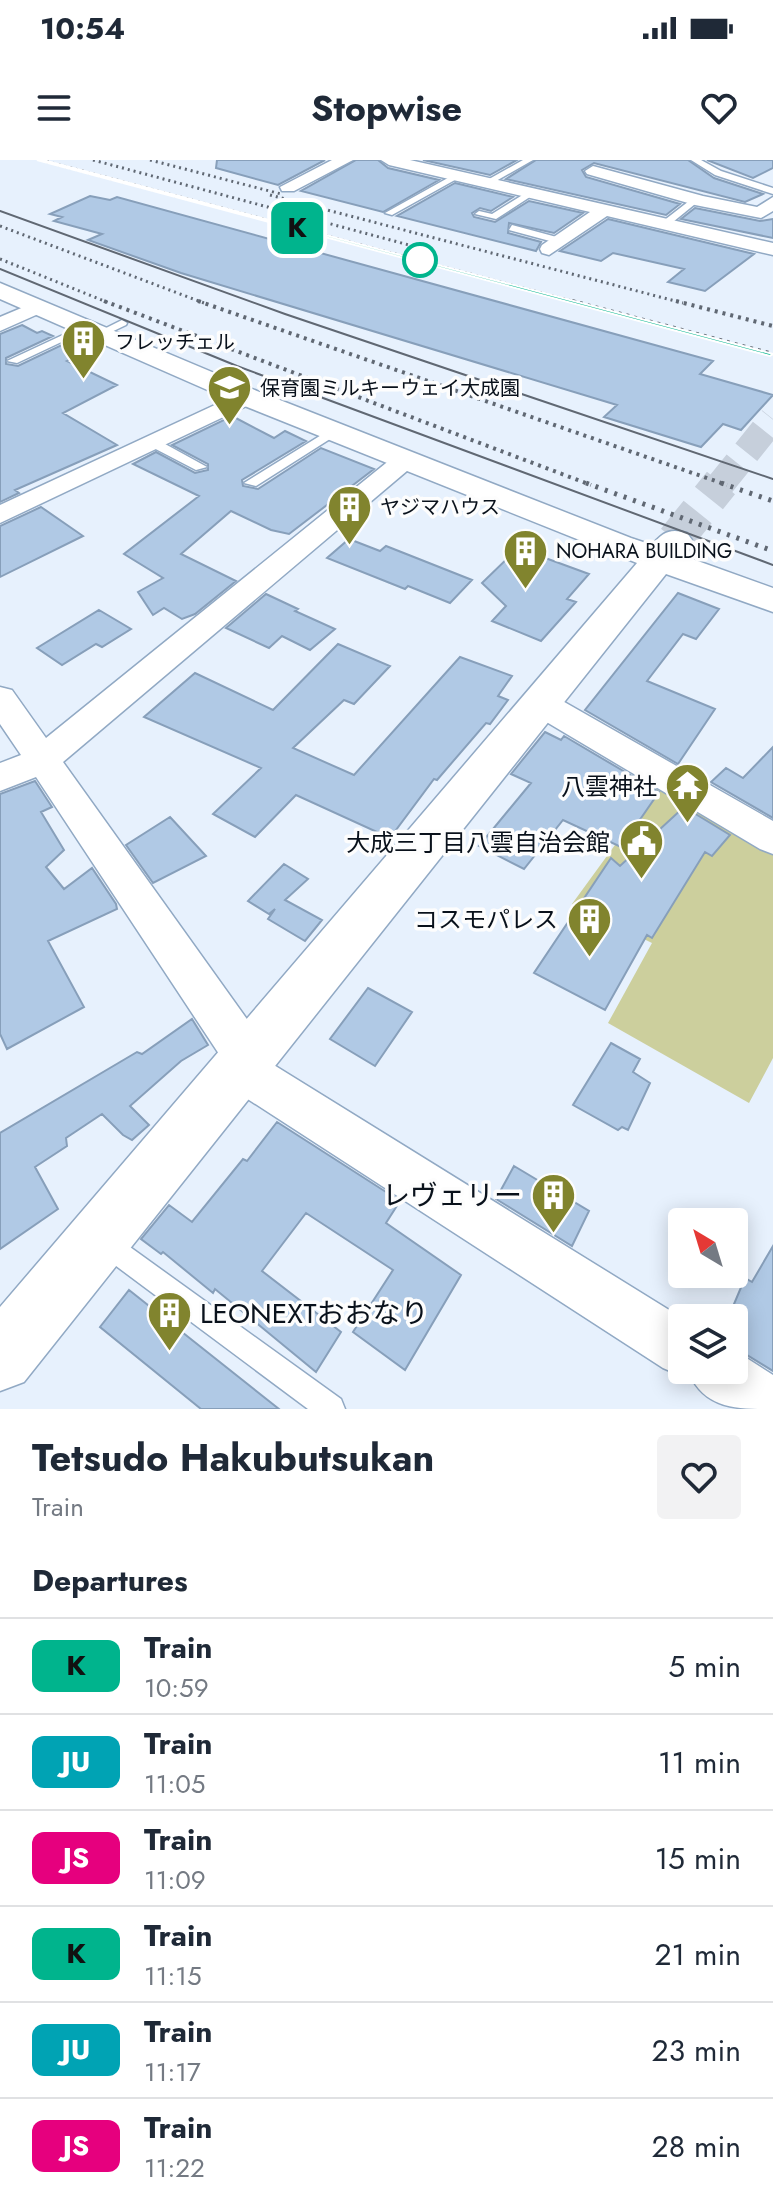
<!DOCTYPE html>
<html lang="en">
<head>
<meta charset="utf-8">
<style>
  :root { --surface:#fff; --page:#f2f2f3; --text:#1f2937; --muted:#747a83; --line:#e0e1e3 }
  body { margin:0; font-family:Jost,"Noto Sans JP",sans-serif; background:var(--page); color:var(--text); height:100vh; display:flex; flex-direction:column; font-size:30px; white-space:nowrap }
  * { box-sizing:border-box; margin:0 }
  p { font-size:26px; color:var(--muted) }
  .icon { flex:none; width:44px; height:44px; fill:none; stroke:currentColor; stroke-width:2; stroke-linecap:round; stroke-linejoin:round }
  .map { position:relative; height:1249px; overflow:hidden }
  .side { display:flex; flex-direction:column; background:var(--surface); flex:1 }
  .side>* { flex:none }
  .badge { padding:0 16px; border-radius:12px; font-size:28px; line-height:52px }
  .needle { width:52px; rotate:322deg }
  .fabs { position:absolute; left:668px; top:1048px; display:grid; gap:16px }
  .fabs a { display:grid; place-items:center; width:80px; height:80px; border-radius:8px; background:var(--surface); box-shadow:0 4px 20px #0003; font-size:40px }
  .map>.badge { position:absolute; translate:-50% -50%; box-shadow:0 0 0 4px #fff }
  h2 { padding:0 32px; font-size:30px; line-height:72px }
  .round { display:grid; place-items:center; flex:none; width:84px; height:84px; border-radius:8px; background:var(--page) }
  .summary { display:flex; align-items:center; justify-content:space-between; height:136px; padding:0 32px }
  h1 { font-size:38px; font-weight:700; line-height:60px }
  ul { padding:0; list-style:none }
  li { display:flex; align-items:center; gap:24px; height:96px; padding:0 32px; border-top:2px solid var(--line) }
  li div { flex:1 }
  li b { display:block; font-size:30px }
  li em { font-style:normal }
  li .badge { min-width:88px; font-weight:700; text-align:center }
  .status { display:flex; justify-content:space-between; align-items:center; height:56px; padding:0 40px; background:var(--surface); direction:ltr }
  .status svg { height:22px; fill:currentColor }
  header { display:flex; justify-content:space-between; align-items:center; height:104px; padding:0 32px; background:var(--surface); font-size:36px; font-weight:700 }
  .map>svg:first-child { display:block }
  .green { fill:#cccf9d }
  .building { fill:#b0c9e5; stroke:#879fba; stroke-width:2 }
  .lines { fill:none; stroke-linecap:round; stroke-linejoin:round }
  .secondary-tunnel-far1 { stroke:#c6cfdb; stroke-width:28; stroke-dasharray:28 14; stroke-linecap:butt }
  .secondary-tunnel { stroke:#c6cfdb; stroke-width:36; stroke-dasharray:36 18; stroke-linecap:butt }
  .lane-casing { stroke:#91a9c4; stroke-width:3 }
  .street-casing { stroke:#91a9c4; stroke-width:3 }
  .secondary-casing { stroke:#91a9c4; stroke-width:3 }
  .lane { fill:#fff; fill-rule:evenodd }
  .street { fill:#fff; fill-rule:evenodd }
  .secondary { fill:#fff; fill-rule:evenodd }
  .tram { stroke:#606873; stroke-width:2 }
  .rail-far2 { stroke:#606873; stroke-width:3; stroke-dasharray:2 4; stroke-linecap:butt }
  .rail-far1 { stroke:#606873; stroke-width:4; stroke-dasharray:3 5; stroke-linecap:butt }
  .rail { stroke:#606873; stroke-width:5; stroke-dasharray:3 7; stroke-linecap:butt }
  .line { fill:#00b48d; stroke:#fff; stroke-width:2 }
  .stop-dot { fill:#fff; stroke:#00b48d; stroke-width:4 }
  .labels { text-anchor:middle; dominant-baseline:central; stroke-width:7; stroke-linejoin:round; paint-order:stroke }
  .far-poi-label { font-size:20px; fill:#09111b; stroke:#fdfdfd; text-anchor:start }
  .poi-label { font-size:24px; fill:#09111b; stroke:#fdfdfd; text-anchor:end }
  .near-poi-label { font-size:28px; fill:#09111b; stroke:#fdfdfd; text-anchor:end }
</style>
</head>
<body>
<div class="status"><b>10:54</b><svg viewBox="0 0 49 12"><path d="M0 12V9h3v3zM5 12V6h3v6zM10 12V3h3v9zM15 12V0h3v12zM26 1h20v11H26zM47 4h2v5h-2z"/></svg></div>
<header><svg class="icon" aria-label="menu" viewBox="0 0 24 24"><path d="M4 6h16M4 12h16M4 18h16"/></svg>Stopwise<svg class="icon" aria-label="heart" viewBox="0 0 24 24"><path d="M12 20l-8-8c-3-5 5-10 8-4 3-6 11-1 8 4z"/></svg></header>
<div class="map">
<svg width="773" height="1249" viewBox="0 0 773 1249">
  <rect width="100%" height="100%" fill="#e7f1fd"/>
  <path class="green" d="M663 619 773 687V898L749 943 608 863 652 783 572 744Z"/>
  <path class="building" d="M217 0H325L278 25 216 8Z
    M356 0H378L388 8 439 20 383 52 301 31Z
    M423 0H517L490 15Z
    M536 0H688L714 18 763 34 745 42 594 3 582 10 586 17 680 44 666 55 506 19Z
    M707 0H773V8L753 18Z
    M455 23 513 37 491 51 480 48 472 53 474 57 495 62 529 41 583 53 554 73 509 63 508 73 541 82 536 91 397 56Z
    M90 36 110 40 117 37 713 201 700 214 773 235 741 270 723 264 701 287 604 257 617 245 181 113 88 80 102 74 54 61 62 57 50 54Z
    M695 48 760 61 773 59V78L681 59Z
    M608 59 754 94 705 131 668 122 684 109 613 93 601 101 560 91Z
    M22 165 37 173 42 171 53 176 6 198V204L18 206 68 182 82 188 69 194 76 197 67 201 117 225 63 253 117 285 15 330 19 333 0 342V174Z
    M232 256 274 278 285 271 306 281 242 320 243 326 258 329 321 288 374 309 289 374 271 370 231 351 181 394 236 421 195 454 182 459 164 448 153 455 138 432 163 418 124 394 199 336 133 304 156 292 195 313 208 310V304L172 285Z
    M41 347 83 376 0 417V366Z
    M349 379 380 391 386 386 472 420 450 443 408 426 405 429 327 398Z
    M518 388 589 414 567 439 576 442 541 481 492 461 506 446 482 423Z
    M678 433 719 449 696 479 683 474 647 521 715 549 678 604 585 550Z
    M266 434 298 449 295 451 335 469 310 490 282 476 269 488 226 468Z
    M99 450 131 469 102 487 96 484 62 505 37 488Z
    M338 484 390 506 354 544 344 540 293 588 354 615 460 497 512 516 498 536 508 540 490 564 486 563 437 620 434 619 390 678 296 635 255 677 213 654 261 608 144 557 195 513 273 550Z
    M545 572 561 580 564 576 659 632 621 687 563 660 524 709 479 686 531 623 511 614Z
    M773 587V658L711 622 726 608 743 618Z
    M35 621 52 647 41 652 64 690 46 707 64 729 92 708 116 744 117 749 48 781 84 847 7 889 0 874V634Z
    M684 647 730 675 712 696 705 692 652 778 647 775 605 850 534 813 611 698 620 706Z
    M170 657 206 696 153 723 126 685Z
    M284 704 308 719 285 740 322 760 305 781 268 759 275 749 269 754 248 741Z
    M368 828 412 852 375 906 330 879Z
    M192 859 208 885 181 901 130 946 149 965 132 980 123 975 102 954 66 978 67 986 35 1007 58 1049 0 1089V973L137 892 142 894Z
    M611 883 640 899 633 912 650 923 628 970 622 967 618 970 573 945Z
    M277 962 400 1041 386 1063 461 1115 405 1210 353 1172 393 1110 306 1053 262 1111 341 1172 316 1212 215 1129 213 1133 163 1092 161 1094 141 1079 169 1045 192 1062 243 999 247 1001Z
    M514 1006 589 1051 572 1086 496 1039Z
    M773 1086V1211L734 1187V1144L745 1118 752 1122Z
    M129 1130 279 1249H201L100 1167Z"/>
  <g class="lines">
    <path class="secondary-tunnel-far1" d="M720 325 773 259"/>
    <path class="secondary-tunnel" d="M675 380 721 323"/>
    <defs>
      <path id="lane" d="M523 0H533L489 25 482 23Z
        M691 0H701L721 11 773 28V34L715 15Z
        M455 14 462 16 392 55 385 53Z
        M529 31 536 33 496 59 475 54 479 51 492 54Z
        M693 38 700 40 668 66H662V62Z
        M512 65 564 79 566 81 561 84 509 70Z
        M122 160 127 163 126 165 103 176 94 174Z
        M82 166 91 168 17 203 7 201Z
        M331 269 341 272 256 326 244 323Z
        M148 279H156L207 307 196 310 148 285Z
        M105 1069 341 1239 345 1249H308L96 1091 92 1082 96 1073Z"/>
      <path id="street" d="M332 0H353L294 31H282L280 27Z
        M381 0H410L773 83V95L607 56 549 95 542 93 540 89 542 85 590 52 389 5Z
        M593 6 703 36 757 47 773 37V51L761 58 695 45 587 14 585 11Z
        M38 141 45 143 48 147 45 151 0 171V157Z
        M247 230 255 232 259 237 255 242 0 363V345Z
        M405 292 414 295 418 300 414 305 63 602 264 883 270 898 269 902 682 1158V1210H734V1190L773 1215V1249C736 1249 705 1249 689 1213L682 1216 663 1208 223 923 216 908 221 897 36 617 0 631V603L21 595 0 564V527L12 530 46 578 396 295Z
        M540 532 552 535 773 661V694L760 689 528 551 523 543 528 535Z"/>
      <path id="secondary" d="M0 123 257 231 631 378 652 385C663 372 670 368 687 373L692 380 681 395 773 428V452L666 414 24 1222 0 1231V1147L637 403 237 243 0 139Z"/>
    </defs>
    <use href="#lane" class="lane-casing"/>
    <use href="#street" class="street-casing"/>
    <use href="#secondary" class="secondary-casing"/>
    <use href="#lane" class="lane"/>
    <use href="#street" class="street"/>
    <use href="#secondary" class="secondary"/>
    <path class="tram" d="M0 51 285 154 773 319
      M0 109 237 206 773 405"/>
    <path class="rail-far2" d="M41 0 579 143
      M93 0 409 85
      M150 0 281 34
      M270 35 683 143
      M0 66 204 143
      M0 99 109 143"/>
    <path class="rail-far1" d="M104 141 591 325
      M198 141 727 325
      M572 141 773 194
      M676 141 773 166"/>
    <path class="rail" d="M586 323 773 391
      M721 323 773 341"/>
  </g>
  <path class="line" d="M37 0H43L773 194 770 196Z"/>
  <defs>
    <symbol id="building-pin" viewBox="-11 -11 22 30"><path d="M0 17L-7.5 6A9.5 9.5 0 1 1 7.5 6Z" fill="#81842e" stroke="#fdfdfd"/><path d="M-4-6H4V6H1V3H-1V6H-4ZM-2.5-4.3h1.7v1.8h-1.7ZM.8-4.3h1.7v1.8H.8ZM-2.5-1h1.7V.8h-1.7ZM.8-1h1.7V.8H.8Z" fill="#fff"/></symbol>
    <symbol id="school-pin" viewBox="-11 -11 22 30"><path d="M0 17L-7.5 6A9.5 9.5 0 1 1 7.5 6Z" fill="#81842e" stroke="#fdfdfd"/><path d="M0-5L7-2L0 1L-7-2ZM-4 1L0 2.5L4 1V4Q0 6-4 4Z" fill="#fff"/></symbol>
    <symbol id="temple-pin" viewBox="-11 -11 22 30"><path d="M0 17L-7.5 6A9.5 9.5 0 1 1 7.5 6Z" fill="#81842e" stroke="#fdfdfd"/><path d="M0-6L5-2H3V0L6.5 2.5H4V6H1.5V3h-3V6H-4V2.5H-6.5L-3 0V-2H-5Z" fill="#fff"/></symbol>
    <symbol id="civic-pin" viewBox="-11 -11 22 30"><path d="M0 17L-7.5 6A9.5 9.5 0 1 1 7.5 6Z" fill="#81842e" stroke="#fdfdfd"/><path d="M-.6-6.5H3V-4.5H.6V-3L4-1V1h2V6H-6V1h2V-1L-.6-3ZM-1.2 2.5V6h2.4V2.5Z" fill="#fff"/></symbol>
  </defs>
  <g fill-rule="evenodd">
    <use href="#building-pin" x="58" y="156" width="51" height="69"/>
    <use href="#school-pin" x="204" y="202" width="51" height="69"/>
    <use href="#building-pin" x="324" y="322" width="51" height="69"/>
    <use href="#building-pin" x="500" y="366" width="51" height="69"/>
    <use href="#temple-pin" x="662" y="600" width="51" height="69"/>
    <use href="#civic-pin" x="616" y="656" width="51" height="69"/>
    <use href="#building-pin" x="564" y="734" width="51" height="69"/>
    <use href="#building-pin" x="528" y="1010" width="51" height="69"/>
    <use href="#building-pin" x="144" y="1128" width="51" height="69"/>
  </g>
  <circle class="stop-dot" cx="420" cy="100" r="16"/>
  <g class="labels">
    <g class="far-poi-label">
      <text x="115" y="182">フレッチェル</text>
      <text x="260" y="228">保育園ミルキーウェイ大成園</text>
      <text x="380" y="347">ヤジマハウス</text>
      <text x="556" y="391">NOHARA BUILDING</text>
    </g>
    <g class="poi-label">
      <text x="657" y="626">八雲神社</text>
      <text x="610" y="682">大成三丁目八雲自治会館</text>
      <text x="558" y="759">コスモパレス</text>
    </g>
    <g class="near-poi-label">
      <text x="522" y="1035">レヴェリー</text>
      <text x="200" y="1153" text-anchor="start">LEONEXTおおなり</text>
    </g>
  </g>
</svg>
<div class="fabs">
<a><svg class="needle" viewBox="-14 -14 28 28"><path d="M0-13l5 13h-10z" fill="#e53935"/><path d="M0 13l5-13h-10z" fill="#747a83"/></svg></a>
<a><svg class="icon" aria-label="layers" viewBox="0 0 24 24"><path d="M12 4l9 5-9 5-9-5zM3 14l9 5 9-5"/></svg></a>
</div>
<b class="badge" style="left:297px;top:68px;background:#00b48d;color:#111">K</b>
</div>
<section class="side">
<div class="summary"><div><h1>Tetsudo Hakubutsukan</h1><p>Train</p></div><a class="round"><svg class="icon" aria-label="heart" viewBox="0 0 24 24"><path d="M12 20l-8-8c-3-5 5-10 8-4 3-6 11-1 8 4z"/></svg></a></div>
<h2>Departures</h2>
<ul>
<li><span class="badge" style="background:#00b48d;color:#111">K</span><div><b>Train</b><p>10:59</p></div><em>5 min</em></li>
<li><span class="badge" style="background:#00a3b4;color:#fff">JU</span><div><b>Train</b><p>11:05</p></div><em>11 min</em></li>
<li><span class="badge" style="background:#e6007e;color:#fff">JS</span><div><b>Train</b><p>11:09</p></div><em>15 min</em></li>
<li><span class="badge" style="background:#00b48d;color:#111">K</span><div><b>Train</b><p>11:15</p></div><em>21 min</em></li>
<li><span class="badge" style="background:#00a3b4;color:#fff">JU</span><div><b>Train</b><p>11:17</p></div><em>23 min</em></li>
<li><span class="badge" style="background:#e6007e;color:#fff">JS</span><div><b>Train</b><p>11:22</p></div><em>28 min</em></li>
</ul>
</section>
</body>
</html>
